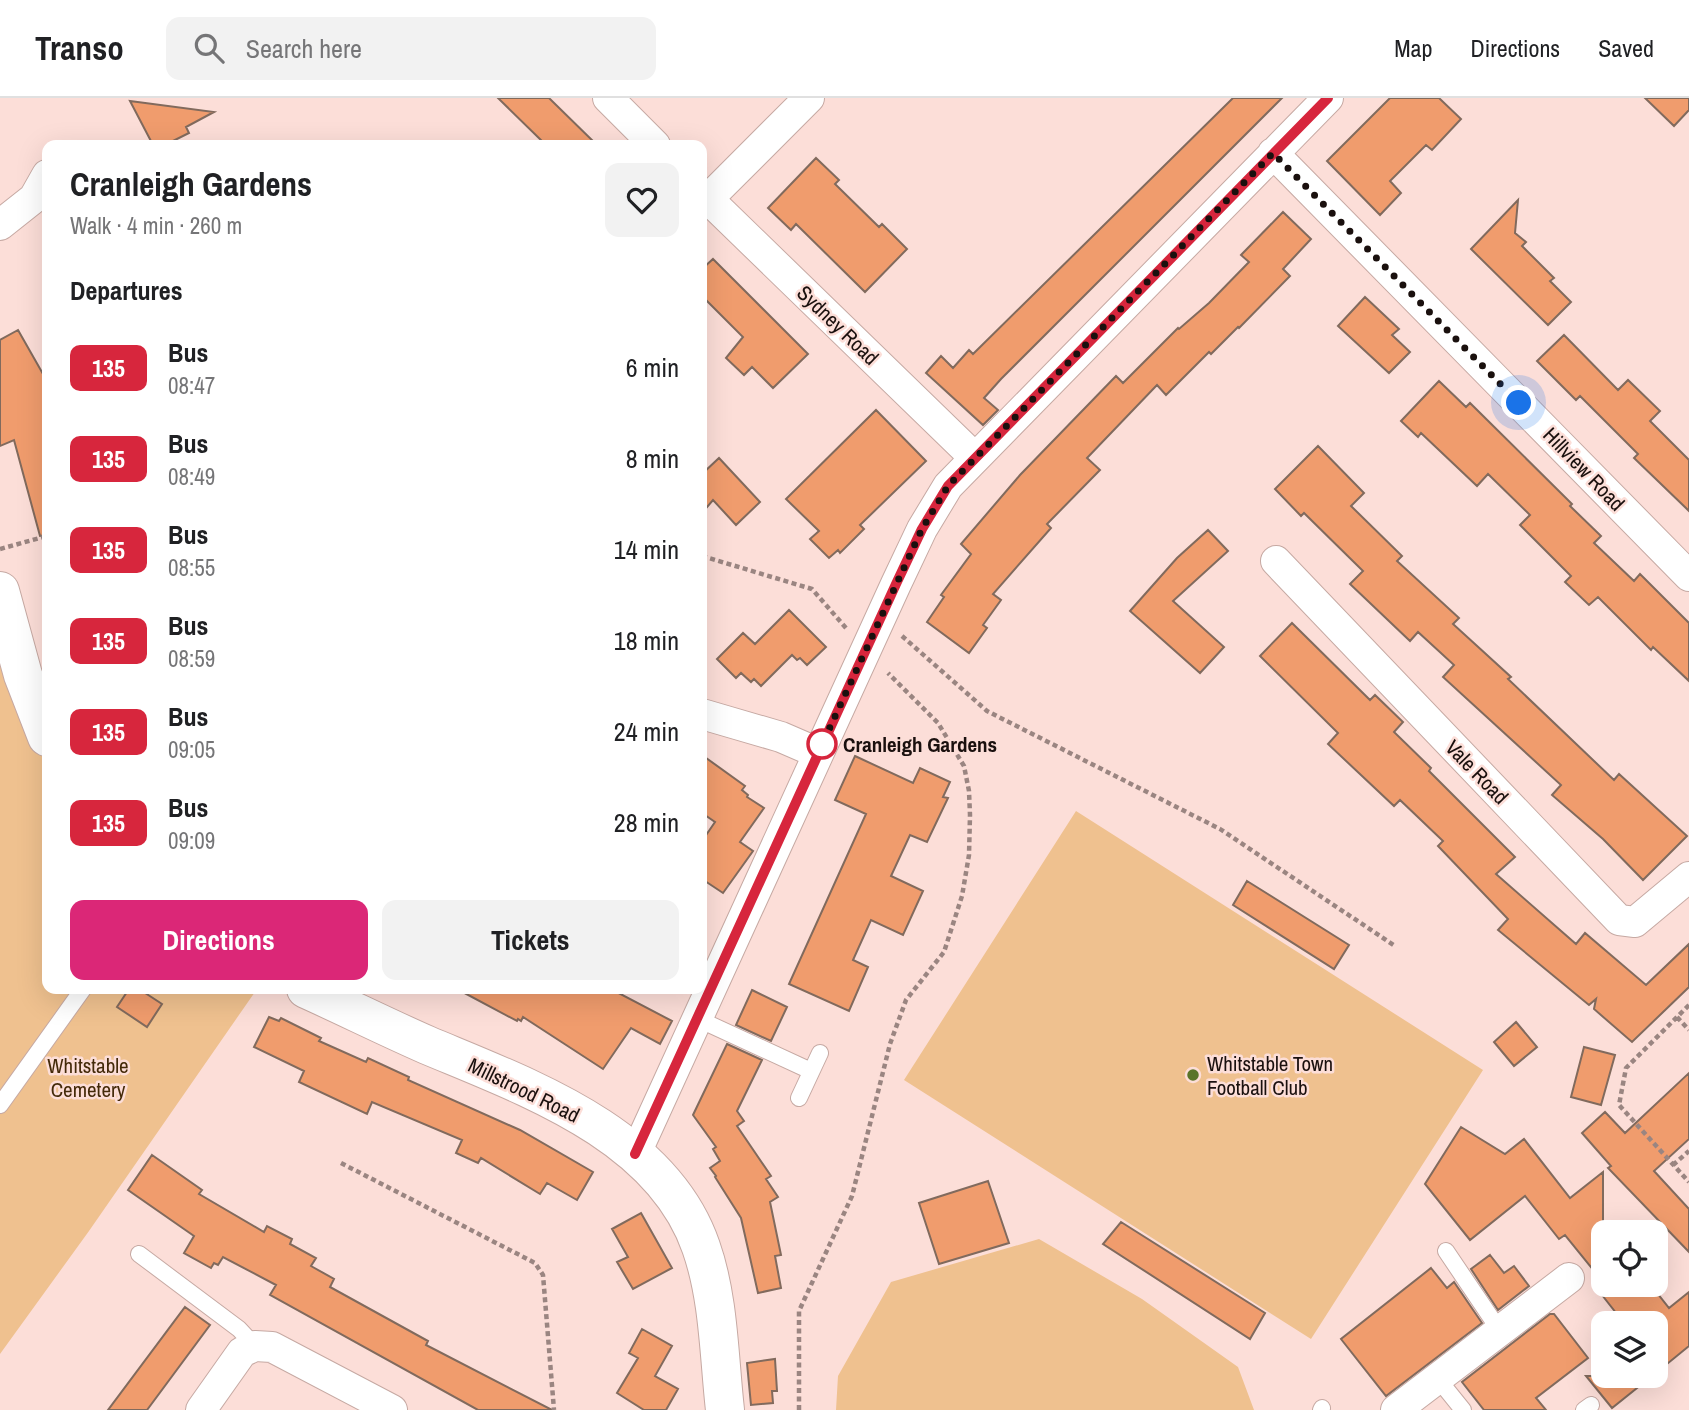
<!DOCTYPE html>
<html lang="en">
<head>
<meta charset="utf-8">
<style>
  :root { --surface:#fff; --page:#f2f2f2; --text:#202124; --muted:#757577; --line:#e0e0e0; --accent:#db2777 }
  body { margin:0; font-family:"Archivo Narrow",sans-serif; background:var(--page); color:var(--text); height:100vh; display:flex; flex-direction:column; font-size:26px; white-space:nowrap }
  * { box-sizing:border-box; margin:0 }
  p { font-size:23px; color:var(--muted) }
  .icon { flex:none; width:38px; height:38px; fill:none; stroke:currentColor; stroke-width:2; stroke-linecap:round; stroke-linejoin:round }
  .map { position:relative; flex:1; overflow:hidden }
  .details { position:absolute; left:42px; top:42px; width:665px; height:854px; display:flex; flex-direction:column; background:var(--surface); border-radius:14px; box-shadow:0 7px 28px #0002 }
  .details>* { flex:none }
  .badge { padding:0 14px; border-radius:10px; font-size:24px; line-height:46px }
  .fabs { position:absolute; left:1591px; top:1122px; display:grid; gap:14px }
  .fabs a { display:grid; place-items:center; width:77px; height:77px; border-radius:14px; background:var(--surface); box-shadow:0 7px 28px #0002; font-size:35px }
  .you { position:absolute; width:35px; height:35px; margin:-18px; border:5px solid #fff; border-radius:50%; background:#1a73e8; box-shadow:0 0 0 10px #1a73e833 }
  .map>.badge { position:absolute; translate:-50% -50%; box-shadow:0 0 0 4px #fff }
  h2 { padding:0 28px; font-size:26px; line-height:63px }
  .round { display:grid; place-items:center; flex:none; width:74px; height:74px; border-radius:14px; background:var(--page) }
  .headline { display:flex; align-items:center; justify-content:space-between; height:119px; padding:0 28px }
  h1 { font-size:33px; font-weight:800; line-height:52px }
  .primary-button { display:flex; gap:14px; margin-top:auto; padding:14px 28px }
  .primary-button a { flex:1; height:80px; border-radius:14px; background:var(--accent); color:#fff; font-size:28px; font-weight:800; line-height:80px; text-align:center }
  .primary-button a+a { background:var(--page); color:var(--text) }
  ul { padding:0; list-style:none }
  li { display:flex; align-items:center; gap:21px; height:91px; padding:0 28px }
  li div { flex:1 }
  li b { display:block; font-size:26px }
  li em { font-style:normal }
  li .badge { min-width:77px; font-weight:700; text-align:center }
  header { display:flex; align-items:center; gap:42px; box-sizing:border-box; height:98px; padding:0 35px; background:var(--surface); border-bottom:2px solid var(--line) }
  header strong { font-size:33px }
  nav { display:flex; gap:38px; margin-inline-start:auto; font-size:24px }
  .search { width:490px; height:63px; background:var(--page); display:flex; align-items:center; gap:18px; box-sizing:border-box; padding:0 24px; border-radius:14px; color:var(--muted); font-size:26px }
  .map>svg:first-child { display:block }
  .green { fill:#efc18f }
  .building { fill:#f09c6d; stroke:#816a5d; stroke-width:2 }
  .lines { fill:none; stroke-linecap:round; stroke-linejoin:round }
  .service-casing { stroke:#c6a9a3; stroke-width:18 }
  .minor-casing { stroke:#c6a9a3; stroke-width:32 }
  .tertiary-casing { stroke:#c6a9a3; stroke-width:40 }
  .path { stroke:#9a8581; stroke-width:4.5; stroke-dasharray:5 3.5; stroke-linecap:butt }
  .service { stroke:#fff; stroke-width:16 }
  .minor { stroke:#fff; stroke-width:30 }
  .tertiary { stroke:#fff; stroke-width:38 }
  .line-casing { stroke:#fff; stroke-width:16 }
  .line { stroke:#d7263d; stroke-width:10 }
  .walk { stroke:#1a100e; stroke-width:7; stroke-dasharray:0 12.6 }
  .stop-dot { fill:#fff; stroke:#d7263d; stroke-width:3.5 }
  .poi-dot { fill:#5a7529; stroke:#fcded8; stroke-width:2.5 }
  .labels { text-anchor:middle; dominant-baseline:central; stroke-width:5; stroke-linejoin:round; paint-order:stroke }
  .street-label { font-size:21px; fill:#1a100e; stroke:#fcded8 }
  .stop-label { font-size:21px; font-weight:bold; fill:#1a100e; stroke:#fcded8; text-anchor:start }
  .poi-label { font-size:21px; fill:#1a100e; stroke:#fcded8; text-anchor:start }
  .park-label { font-size:21px; fill:#442a09; stroke:#fcded8 }
</style>
</head>
<body>
<header>
<strong>Transo</strong>
<div class="search"><svg class="icon" aria-label="search" viewBox="0 0 24 24"><circle cx="10" cy="10" r="6"/><path d="M15 15l6 6"/></svg>Search here</div>
<nav><a>Map</a><a>Directions</a><a>Saved</a></nav>
</header>
<div class="map">
<svg width="1689" height="1312" viewBox="0 0 1689 1312">
  <rect width="100%" height="100%" fill="#fcded8"/>
  <path class="green" d="M0 543 9 577 47 668V891H257L89 1133 0 1256Z
    M1076 713 1483 972 1311 1241 904 982Z
    M1039 1141 1142 1201 1238 1269 1254 1312H836L838 1278 891 1184Z"/>
  <path class="building" d="M498 0H549L597 47H546Z
    M1233 0H1282L1001 281 984 300 998 312 983 327 926 275 941 258 953 270 969 252 973 256Z
    M1390 0H1439L1461 21 1432 52 1426 47 1390 83 1401 95 1380 117 1327 63Z
    M1645 0H1689V12L1674 28Z
    M130 3 214 14 186 29 189 35 165 47H153Z
    M816 60 839 82 835 86 879 129 882 126 907 151 865 194 796 126 791 132 768 110Z
    M1518 102 1515 135 1526 144 1522 148 1554 180 1550 183 1571 204 1548 227 1471 151Z
    M1283 114 1311 141 1283 171 1290 178 1239 230 1238 229 1211 256 1209 254 1166 297 1157 287 1087 360 1100 372 1047 426 1051 430 993 496 1001 502 983 527 987 530 969 555 927 524 944 499 941 497 971 456 961 446 1020 377 1116 278 1123 285 1178 230 1179 231 1209 205 1249 164 1241 157Z
    M713 161 808 256 773 290 752 269 744 277 726 260 743 239 702 198V171Z
    M1365 199 1399 231 1392 237 1410 254 1389 275 1338 228Z
    M18 232 47 283V437L40 438 14 342 0 348V242Z
    M1564 237 1618 292 1628 282 1660 313 1650 323 1689 362V413L1634 360 1638 356 1580 298 1576 302 1537 263Z
    M1439 283 1466 309 1470 305 1572 406 1570 408 1601 438 1594 445 1634 483 1640 476 1689 525V583L1653 549 1651 552 1598 499 1589 507 1565 484 1571 478 1520 427 1530 417 1488 376 1477 388 1421 335 1418 339 1401 323Z
    M876 312 926 363 860 427 864 431 840 455 838 452 829 460 810 441 819 433 786 401Z
    M1318 348 1364 395 1351 408 1402 458 1397 463 1459 520 1453 526 1511 579 1508 581 1614 682 1619 676 1687 738 1643 782 1603 741 1552 697 1561 687 1443 579 1454 567 1418 534 1410 543 1350 486 1363 473 1304 415 1301 418 1275 391Z
    M719 360 760 404 736 427 713 402 702 415V376Z
    M1208 432 1228 453 1173 503 1224 549 1200 575 1130 513 1177 460Z
    M789 512 826 549 807 567 800 560 797 562 792 557 761 588 754 581 751 584 741 575 736 580 717 561 743 535 755 546Z
    M1292 525 1370 602 1375 597 1403 624 1394 634 1431 670 1429 673 1515 759 1496 776 1576 846 1585 835 1646 887 1689 846V889L1632 944 1594 911 1596 901 1589 907 1498 832 1508 821 1438 748 1443 743 1400 702 1394 708 1328 646 1338 635 1260 558Z
    M702 657 745 688 742 692 748 697 747 699 764 710 740 744 753 753 723 795 702 781V743L715 724 702 715Z
    M855 658 913 685 920 670 950 684 943 699 948 700 927 744 910 737 891 778 923 793 903 837 871 822 853 862 868 869 849 913 789 886 866 716 835 702Z
    M1247 783 1349 847 1334 871 1233 807Z
    M129 891H139L162 906 147 929 117 909Z
    M457 891H611L672 923 660 946 631 930 603 971 523 919 521 923 518 921 517 923Z
    M752 892 787 909 771 943 736 927Z
    M269 919 279 923 281 920 321 940 319 943 366 964 368 960 409 979 408 982 520 1032 593 1074 577 1102 547 1085 540 1096 481 1060 478 1065 456 1055 462 1042 372 1004 367 1016 299 984 304 973 254 949Z
    M1516 924 1537 949 1514 968 1494 944Z
    M727 946 762 962 737 1013 744 1023 737 1028 771 1078 766 1081 778 1099 770 1104 781 1157 775 1158 781 1190 758 1195 741 1120 715 1079 716 1078 710 1070 720 1063 713 1051 716 1049 693 1017Z
    M1584 949 1615 957 1601 1007 1571 999Z
    M1689 975V1041L1654 1073 1689 1111V1154L1608 1070 1611 1068 1582 1035 1605 1014 1625 1035Z
    M1461 1029 1505 1056 1524 1041 1570 1100 1603 1074V1184L1565 1137 1559 1141 1525 1098 1470 1142 1425 1086Z
    M152 1057 202 1092 199 1096 264 1134 267 1128 292 1141 290 1146 316 1160 311 1168 334 1181 330 1189 428 1243 426 1247 552 1312H478L270 1197 276 1187 223 1159 218 1167 214 1165 211 1170 184 1155 194 1138 128 1092Z
    M988 1083 1009 1145 939 1166 919 1105Z
    M641 1115 672 1170 633 1191 617 1164 628 1159 612 1131Z
    M1121 1124 1265 1215 1250 1241 1103 1146Z
    M1490 1157 1504 1175 1514 1168 1529 1188 1498 1212 1471 1171Z
    M1431 1170 1447 1190 1454 1184 1482 1225 1386 1298 1341 1241Z
    M1616 1186H1650L1669 1210 1689 1194V1248L1656 1275V1225H1624L1602 1197Z
    M185 1209 210 1227 147 1312H108Z
    M1550 1216H1554L1588 1260 1536 1300 1546 1312H1484L1462 1284Z
    M642 1231 672 1248 655 1278 678 1291 666 1312H644L617 1295 638 1260 629 1255Z
    M775 1261 777 1293H772L773 1305 751 1307 747 1265Z
    M1586 1278H1652L1612 1310Z"/>
  <g class="lines">
    <defs>
      <path id="service" d="M696 920 811 973
        M799 1000 820 955
        M0 1007 83 891
        M1446 1153 1500 1233
        M139 1156 239 1231 255 1248
        M1438 1281 1463 1312
        M1321 1312 1322 1310
        M1584 1312 1591 1307"/>
      <path id="minor" d="M608 0 655 47
        M1273 55 1689 478
        M702 95 974 359
        M708 101 809 0
        M0 127 34 100 47 77
        M1276 463 1619 822 1635 824 1689 779
        M702 616 781 639 818 655
        M635 1057 896 486 922 431 948 388 1328 0
        M201 1312 242 1254 255 1248 272 1249 392 1312
        M1396 1312 1569 1180"/>
      <path id="tertiary" d="M0 493 23 577 47 639
        M306 891C346 909 386 929 427 947 527 989 662 1036 701 1149 719 1200 719 1259 725 1312"/>
    </defs>
    <use href="#service" class="service-casing"/>
    <use href="#minor" class="minor-casing"/>
    <use href="#tertiary" class="tertiary-casing"/>
    <path class="path" d="M0 451 47 438
      M702 458 812 491 846 530
      M902 538 987 613 1220 731 1395 848
      M1689 907 1626 970 1619 1007 1689 1084
      M1677 919 1689 932
      M341 1065 535 1165 543 1177 554 1312
      M1673 1067 1689 1053
      M799 1312V1213L852 1098 890 946 906 902 944 854 962 798 969 757 970 717 969 693 964 668 938 625 888 575"/>
    <use href="#service" class="service"/>
    <use href="#minor" class="minor"/>
    <use href="#tertiary" class="tertiary"/>
  </g>
  <g class="lines">
    <defs>
      <path id="line" d="M635 1056 896 486 922 431 948 388 1328 0"/>
    </defs>
    <use href="#line" class="line-casing"/>
    <use href="#line" class="line"/>
    <path class="walk" d="M822 646 818 655 922 431 948 388 1273 55 1519 305"/>
  </g>
  <circle class="stop-dot" cx="822" cy="646" r="14"/>
  <circle class="poi-dot" cx="1193" cy="977" r="7"/>
  <g class="labels">
    <g class="street-label">
      <text transform="translate(838 227) rotate(44)">Sydney Road</text>
      <text transform="translate(1584 371) rotate(46)">Hillview Road</text>
      <text transform="translate(1477 674) rotate(46)">Vale Road</text>
      <text transform="translate(524 992) rotate(26)">Millstrood Road</text>
    </g>
    <g class="stop-label">
      <text x="843" y="646">Cranleigh Gardens</text>
    </g>
    <g class="poi-label">
      <text x="1207" y="965">Whitstable Town<tspan x="1207" dy="24">Football Club</tspan></text>
    </g>
    <g class="park-label">
      <text x="88" y="967">Whitstable<tspan x="88" dy="24">Cemetery</tspan></text>
    </g>
  </g>
</svg>
<div class="fabs">
<a><svg class="icon" aria-label="locate" viewBox="0 0 24 24"><circle cx="12" cy="12" r="6"/><path d="M12 2v4M12 18v4M2 12h4M18 12h4"/></svg></a>
<a><svg class="icon" aria-label="layers" viewBox="0 0 24 24"><path d="M12 4l9 5-9 5-9-5zM3 14l9 5 9-5"/></svg></a>
</div>
<div class="you" style="left:1519px;top:305px"></div>
<section class="details">
<div class="headline"><div><h1>Cranleigh Gardens</h1><p>Walk · 4 min · 260 m</p></div><a class="round"><svg class="icon" aria-label="heart" viewBox="0 0 24 24"><path d="M12 20l-8-8c-3-5 5-10 8-4 3-6 11-1 8 4z"/></svg></a></div>
<h2>Departures</h2>
<ul>
<li><span class="badge" style="background:#d7263d;color:#fff">135</span><div><b>Bus</b><p>08:47</p></div><em>6 min</em></li>
<li><span class="badge" style="background:#d7263d;color:#fff">135</span><div><b>Bus</b><p>08:49</p></div><em>8 min</em></li>
<li><span class="badge" style="background:#d7263d;color:#fff">135</span><div><b>Bus</b><p>08:55</p></div><em>14 min</em></li>
<li><span class="badge" style="background:#d7263d;color:#fff">135</span><div><b>Bus</b><p>08:59</p></div><em>18 min</em></li>
<li><span class="badge" style="background:#d7263d;color:#fff">135</span><div><b>Bus</b><p>09:05</p></div><em>24 min</em></li>
<li><span class="badge" style="background:#d7263d;color:#fff">135</span><div><b>Bus</b><p>09:09</p></div><em>28 min</em></li>
</ul>
<div class="primary-button"><a>Directions</a><a>Tickets</a></div>
</section>
</div>
</body>
</html>
